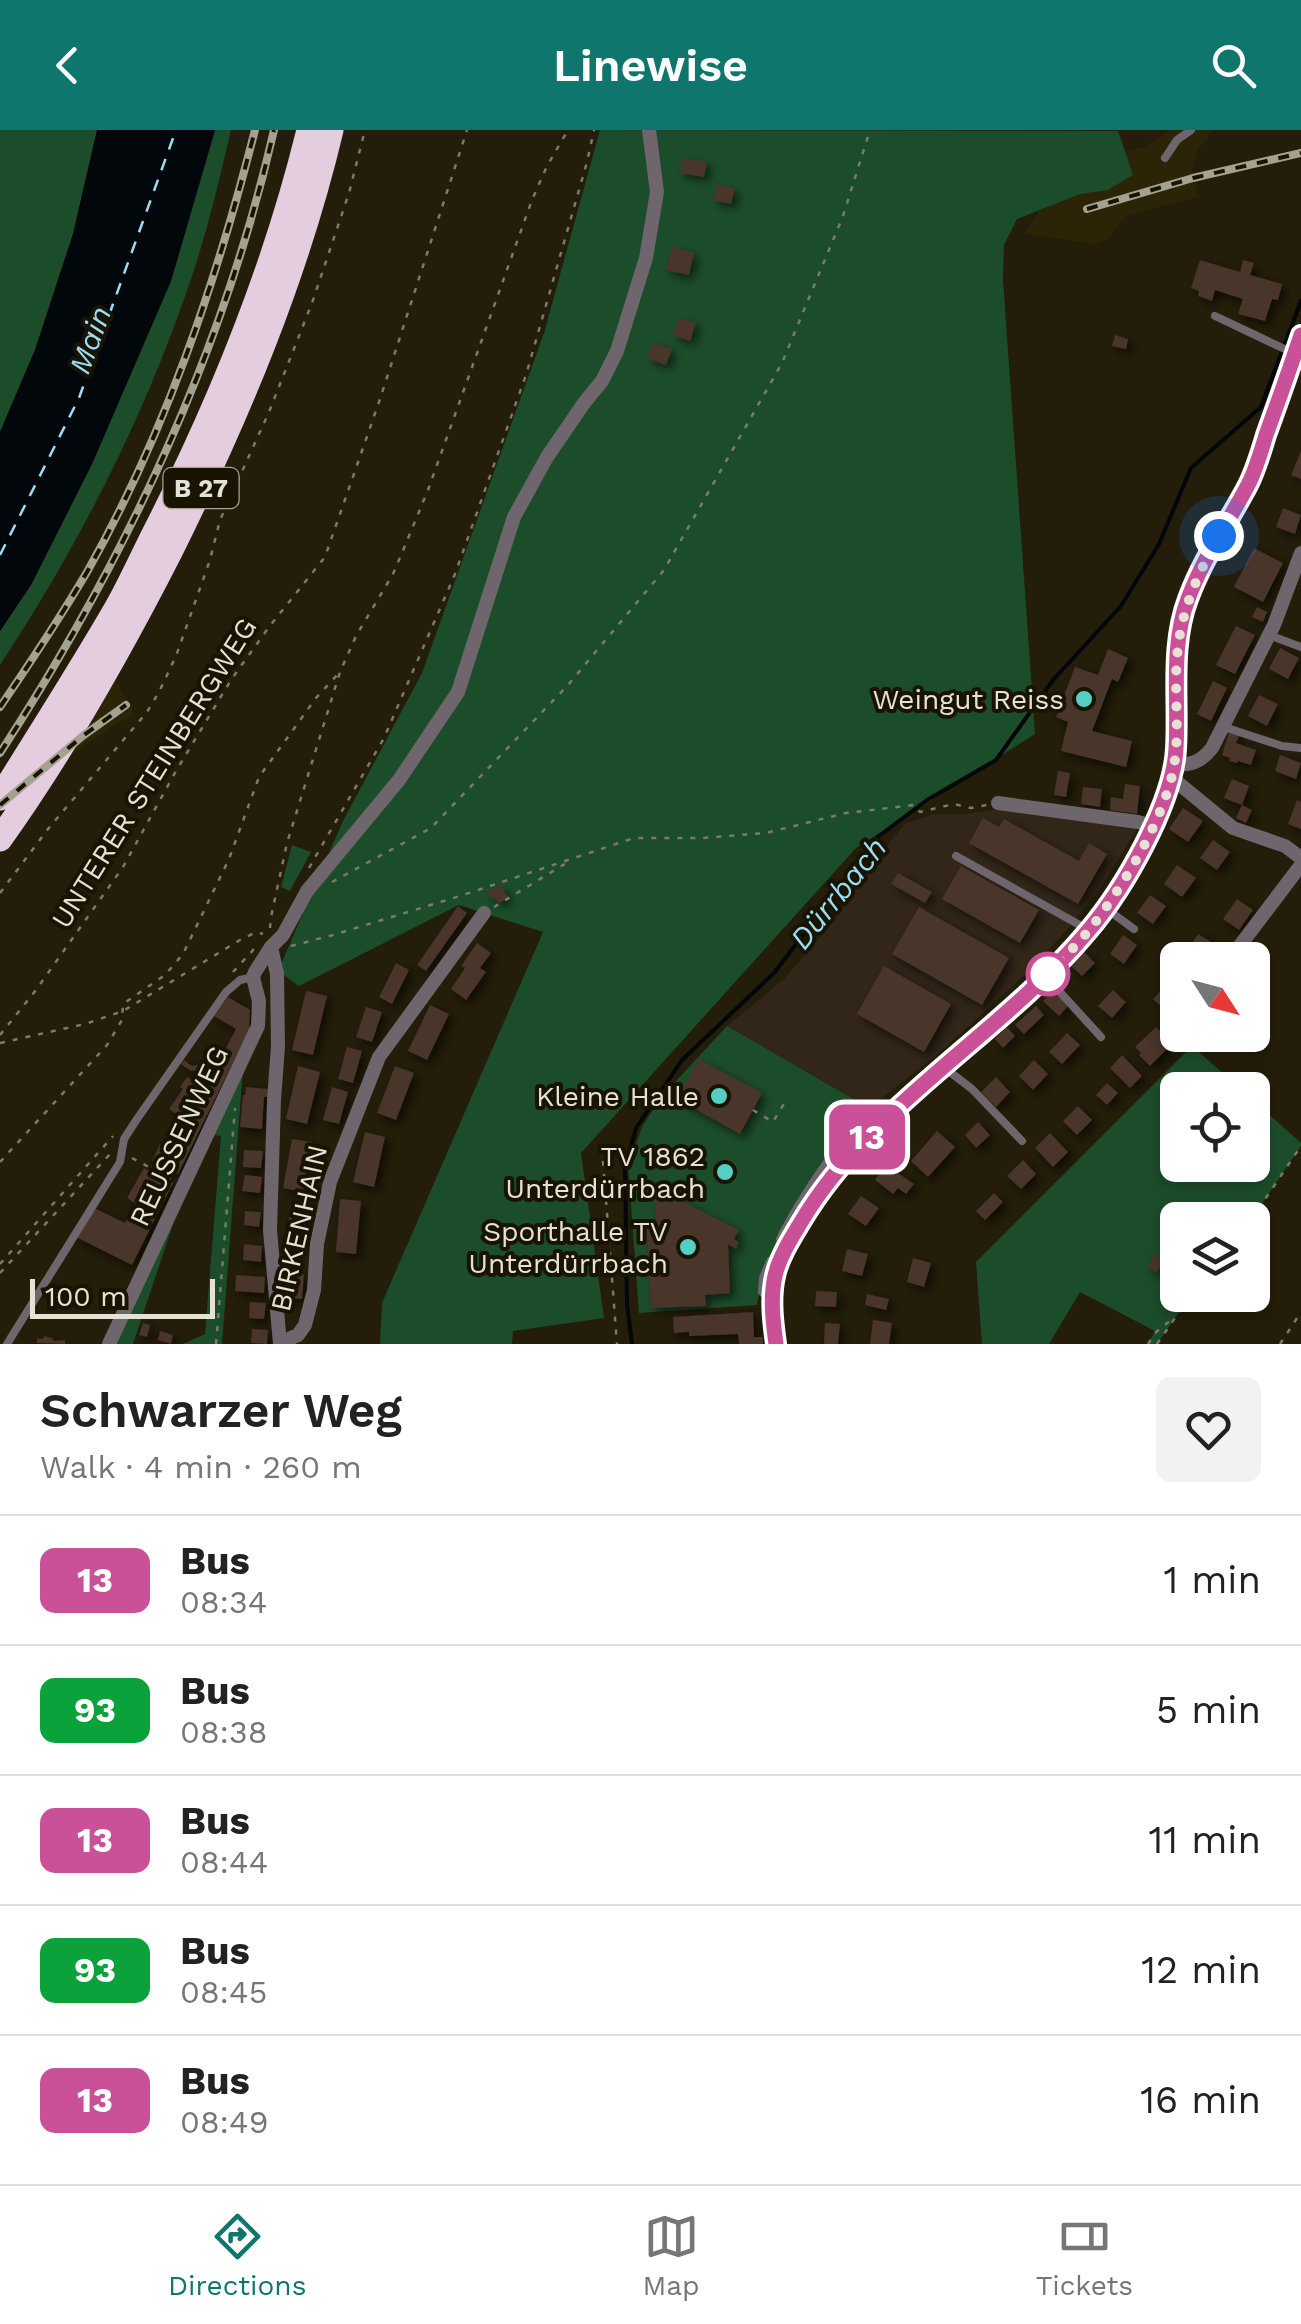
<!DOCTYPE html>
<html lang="en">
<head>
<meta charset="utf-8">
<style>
  :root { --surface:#fff; --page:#f2f2f2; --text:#222; --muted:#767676; --line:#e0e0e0; --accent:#0f766e }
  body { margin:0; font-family:"Work Sans",sans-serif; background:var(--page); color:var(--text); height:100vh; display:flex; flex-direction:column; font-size:38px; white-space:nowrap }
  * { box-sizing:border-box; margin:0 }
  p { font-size:32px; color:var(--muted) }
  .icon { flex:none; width:55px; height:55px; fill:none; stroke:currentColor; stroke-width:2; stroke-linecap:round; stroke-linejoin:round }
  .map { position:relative; height:1214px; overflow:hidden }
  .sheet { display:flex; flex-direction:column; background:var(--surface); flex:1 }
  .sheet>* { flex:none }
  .badge { padding:0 20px; border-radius:15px; font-size:35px; line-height:65px }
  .needle { width:65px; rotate:126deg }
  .fabs { position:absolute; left:1160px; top:812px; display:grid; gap:20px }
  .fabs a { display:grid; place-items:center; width:110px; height:110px; border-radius:15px; background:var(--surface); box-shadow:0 5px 15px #0003; font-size:50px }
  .scale { position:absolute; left:30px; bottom:25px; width:185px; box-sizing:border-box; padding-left:10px; border:5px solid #e5e2d5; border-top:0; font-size:28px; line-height:35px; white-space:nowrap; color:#e5e2d5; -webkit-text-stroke:8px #191402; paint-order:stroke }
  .you { position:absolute; width:50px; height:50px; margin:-25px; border:8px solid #fff; border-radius:50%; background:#1a73e8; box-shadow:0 0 0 15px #1a73e833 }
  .map>.badge { position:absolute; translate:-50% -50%; box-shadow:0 0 0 5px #fff }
  .round { display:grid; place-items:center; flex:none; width:105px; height:105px; border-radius:15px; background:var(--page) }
  .overview { display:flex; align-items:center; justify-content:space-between; height:170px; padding:0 40px }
  h1 { font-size:48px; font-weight:600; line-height:75px }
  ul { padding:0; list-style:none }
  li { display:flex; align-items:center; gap:30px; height:130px; padding:0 40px; border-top:2px solid var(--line) }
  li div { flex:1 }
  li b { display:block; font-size:38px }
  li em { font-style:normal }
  li .badge { min-width:110px; font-weight:700; text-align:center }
  header { display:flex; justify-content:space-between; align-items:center; height:130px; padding:0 40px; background:var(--accent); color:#fff; font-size:45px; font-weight:600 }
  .tab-bar { display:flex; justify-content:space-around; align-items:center; height:140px; border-top:2px solid var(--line); background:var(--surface); font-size:28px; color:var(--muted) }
  .tab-bar a { display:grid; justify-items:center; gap:5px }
  .tab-bar .active { color:var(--accent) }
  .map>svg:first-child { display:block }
  .commercial { fill:#312618 }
  .built { fill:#2b2407 }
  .green { fill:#1c4d2b }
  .water { fill:#01070b }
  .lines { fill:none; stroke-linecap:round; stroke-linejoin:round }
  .stream { stroke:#01070b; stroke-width:4 }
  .ferry { stroke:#9addf5; stroke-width:2.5; stroke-dasharray:12 10; stroke-linecap:butt }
  .building { fill:#49352a; filter:url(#shadow) }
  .path { stroke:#7e7a69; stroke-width:2.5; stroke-dasharray:5 8; stroke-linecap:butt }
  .lane { stroke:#6f666d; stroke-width:8 }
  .street { stroke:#6f666d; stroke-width:14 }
  .secondary { stroke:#9e8f9a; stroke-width:20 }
  .highway { stroke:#e4cdde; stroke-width:25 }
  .rail-casing { stroke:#a5a191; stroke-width:8 }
  .rail { stroke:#191402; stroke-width:4; stroke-dasharray:11; stroke-linecap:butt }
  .line-casing { stroke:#fff; stroke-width:22 }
  .line { stroke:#ca5098; stroke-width:15 }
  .walk { stroke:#e5e2d5; stroke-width:10; stroke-dasharray:0 18 }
  .poi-dot { fill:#55cec5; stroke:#191402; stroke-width:4 }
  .stop-dot { fill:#fff; stroke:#ca5098; stroke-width:5 }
  .labels { text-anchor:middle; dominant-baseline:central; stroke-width:8; stroke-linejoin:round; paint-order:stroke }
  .shield { fill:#191402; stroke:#a8a496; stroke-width:2.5 }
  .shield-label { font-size:25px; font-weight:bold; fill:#e5e2d5 }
  .poi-label { font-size:28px; fill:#e5e2d5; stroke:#191402; text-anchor:end }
  .street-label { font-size:28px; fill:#e5e2d5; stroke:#191402 }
  .water-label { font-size:30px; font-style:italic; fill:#9addf5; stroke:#191402 }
</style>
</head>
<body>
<header><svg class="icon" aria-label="back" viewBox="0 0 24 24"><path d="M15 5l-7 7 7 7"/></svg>Linewise<svg class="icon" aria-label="search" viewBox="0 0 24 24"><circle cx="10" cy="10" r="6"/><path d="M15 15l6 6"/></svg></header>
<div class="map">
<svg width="1301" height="1214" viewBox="0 0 1301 1214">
  <defs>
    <filter id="shadow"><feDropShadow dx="4.5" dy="4.5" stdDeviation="5" flood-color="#0009"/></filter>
  </defs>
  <rect width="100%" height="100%" fill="#231d09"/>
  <path class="commercial" d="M1002 678 1134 697 1137 700 1099 760 1065 802 1026 844 937 925 869 978 727 896 783 850 831 794 877 727 906 693 935 684H965Z"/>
  <path class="built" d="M1169 0H1213L1198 20 1192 39 1198 67 1127 85 1107 110 1096 114 1024 104 1071 31 1145 17Z
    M114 547 135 584 110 598 68 628Z"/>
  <path class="green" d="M0 0H97L73 104 35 220 0 302Z
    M215 0H231C220 47 209 94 194 140 148 280 81 412 0 535V501L31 455 92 334 171 151Z
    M600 0 1118 1 1133 45 1108 60 1080 64 1017 89 1004 115 1003 150 1035 604 856 718 581 1023 604 1188 513 1201 512 1214H380L382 1173 543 802 459 775 299 856 278 841 342 693 422 543 544 203Z
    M292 715 311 722 290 761 281 757Z
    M727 896 869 978C824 1038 769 1100 757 1175L639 1183 628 1034 643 995 663 965Z
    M1192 916 1242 960H1178V1035H1252L1253 970 1301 1013V1016L1251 1090H1178V1165H1191L1157 1214H1148L1155 1201 1080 1162 1049 1214H982L976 1132Z
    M243 939 222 1214H183L205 1204 221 1006 214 1005Z
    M177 1082 133 1214H115Z"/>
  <path class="water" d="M97 0H215L171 151 92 334 31 455 0 501V302L35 220 73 104Z"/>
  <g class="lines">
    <path class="stream" d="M632 1214 627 1175 625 1039 636 998 682 930 774 843 879 706 927 670 996 630 1053 550 1121 476 1159 414 1191 338 1261 277 1301 171"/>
    <path class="ferry" d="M0 425 79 268 176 0"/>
  </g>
  <path class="building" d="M683 28 707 32 704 47 680 43Z
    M717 54 735 59 731 74 713 70Z
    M672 117 694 123 689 145 666 140Z
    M1200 130 1240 142 1243 130 1254 133 1250 145 1282 154 1278 170 1272 169 1265 191 1238 184 1243 169 1215 160 1212 171 1198 166 1199 161 1191 158Z
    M679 188 696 193 690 211 673 205Z
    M1115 205 1128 209 1126 219 1112 216Z
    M653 213 672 219 666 235 647 228Z
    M1301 321V349L1291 345Z
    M1283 378 1301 385 1295 404 1276 397Z
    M1254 418 1283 433 1263 472 1234 457Z
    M1257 477 1267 482 1263 492 1252 487Z
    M1236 496 1255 505 1235 544 1216 535Z
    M1280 518 1299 528 1288 549 1269 539Z
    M1108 519 1128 528 1118 552 1112 549 1092 601 1132 611 1126 637 1061 621 1068 592 1056 587 1075 537 1098 545Z
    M1213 551 1227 558 1211 591 1197 584Z
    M1259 565 1278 574 1267 596 1248 586Z
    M1229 602 1239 606 1236 613 1256 620 1251 635 1238 631 1237 633 1229 631 1230 628 1222 625Z
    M1280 625 1301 633 1296 649 1275 641Z
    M1058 641 1070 643 1066 667 1054 665Z
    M1232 649 1249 656 1242 675 1252 680 1246 693 1236 688 1242 675 1224 668Z
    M1125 654 1140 656 1137 684 1110 680 1111 667 1123 669Z
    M1083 657 1102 659 1100 677 1081 674Z
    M1297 670 1301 672V699L1288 694Z
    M1183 678 1203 691 1188 712 1169 699Z
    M983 688 999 697 1004 689 1079 731 1089 713 1107 724 1078 774 969 713Z
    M1213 710 1230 722 1217 740 1200 728Z
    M1177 735 1196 748 1182 767 1164 754Z
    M961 736 1039 780 1020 813 942 769Z
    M898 743 932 762 925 773 891 754Z
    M500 755 508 767 500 773 486 763Z
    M1150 765 1166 776 1153 794 1137 783Z
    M1237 769 1253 780 1239 800 1223 789Z
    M458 776 467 783 426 841 417 835Z
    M919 777 1009 828 982 875 892 824Z
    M1198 804 1216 815 1206 830H1196L1186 823Z
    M1123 805 1137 815 1124 834 1110 824Z
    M477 813 491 823 480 838 486 842 466 870 451 859 465 838 461 836Z
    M1084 822 1095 833 1082 846 1071 836Z
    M396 833 409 840 392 874 379 867Z
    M884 836 951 874 924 922 857 884Z
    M1169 852 1178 859V870L1167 882 1153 869Z
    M1113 860 1126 872 1112 888 1098 876Z
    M306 861 327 866 313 925 292 920Z
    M1053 861 1068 876 1059 886 1043 871Z
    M228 867 250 880 249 900 178 1044 152 1031 160 1014 166 1017 183 989 169 979 183 959 180 957 187 947 194 951 197 946V940L191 941 181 934 184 930 192 936 207 933 215 939 236 899 214 886Z
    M430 875 449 884 427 930 408 921Z
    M1036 876 1044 885 1024 904 1015 895Z
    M366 877 382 882 372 912 356 907Z
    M1007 897 1015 906 1003 918 995 909Z
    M1156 897 1167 908 1163 912 1168 918 1150 936 1139 925 1141 923 1135 917Z
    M1067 903 1080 915 1062 934 1049 922Z
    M347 917 362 921 353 953 338 949Z
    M1122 925 1142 946 1130 958 1110 938Z
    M699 929 762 963 740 1004 677 969Z
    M1034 930 1048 944 1033 960 1019 946Z
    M298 936 320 942 307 994 286 989Z
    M395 936 414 943 396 990 377 983Z
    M996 947 1010 962 996 977 981 962Z
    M1107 953 1118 963 1107 975 1096 965Z
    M246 957 268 959 267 967H264L262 999 240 997 243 965H245Z
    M332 957 348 962 339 994 323 990Z
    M1078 976 1092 990 1077 1005 1063 991Z
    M978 992 990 1005 976 1018 965 1005Z
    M937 1001 955 1017 928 1047 911 1031Z
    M365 1002 385 1007 374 1057 353 1052Z
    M1050 1003 1068 1022 1053 1037 1035 1018Z
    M292 1009 312 1012 303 1062 283 1058Z
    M244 1020 263 1021 261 1038 243 1037Z
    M1023 1030 1036 1044 1021 1059 1007 1046Z
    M886 1035 914 1054 906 1064 898 1058 893 1064 875 1050Z
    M144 1038 173 1053 132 1135 76 1107 94 1078 125 1093 136 1074 127 1068Z
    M245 1045 262 1047 260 1063 242 1061Z
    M654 1057 739 1100 734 1109 739 1112 736 1119 728 1114 730 1163 705 1165 706 1176 651 1178 647 1091 656 1090Z
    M994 1063 1003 1072 985 1090 976 1081Z
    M861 1066 879 1078 866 1096 848 1084Z
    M340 1069 361 1071 356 1124 336 1122Z
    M245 1081 261 1082 259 1097 244 1095Z
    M290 1082 306 1084 302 1118 286 1116Z
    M244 1114 262 1116 261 1132 243 1130Z
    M847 1119 868 1124 862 1146 842 1141Z
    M1156 1123 1166 1130 1156 1143 1147 1136Z
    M913 1128 931 1133 924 1157 907 1152Z
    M285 1142 304 1144 302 1169 282 1167Z
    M236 1145 265 1147 264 1163 235 1161Z
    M816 1161 837 1162 836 1177 815 1176Z
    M867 1164 889 1169 886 1180 865 1175Z
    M250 1172 266 1173 264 1189 249 1188Z
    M753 1182 754 1207H763V1214H739L738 1204 689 1206V1202L674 1203 673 1187Z
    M873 1190 892 1193 889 1214H870Z
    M143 1193 150 1195 147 1207 139 1205Z
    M825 1193 840 1194 838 1214H824Z
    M252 1199 268 1200 267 1214 251 1213Z
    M160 1201 173 1205 171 1214 158 1210Z
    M45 1206 52 1208 54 1211 65 1210V1214L37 1213V1208L42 1209Z"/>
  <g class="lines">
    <path class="path" d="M309 738 384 608 455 444 526 245 587 32 594 0
      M332 752 431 698 568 555 664 440 782 233 843 86 870 0
      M0 763 48 699 147 582 159 562 176 526 210 430 220 390 269 282 312 173 349 63 365 0
      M494 777 568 732
      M270 798 271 787 287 713 340 542 356 506 393 444 404 418 428 360 532 70 547 36 568 0
      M291 816 333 805 460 766 634 708H702L766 703 846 683 914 675 920 682 954 674 971 678 987 675
      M233 842 254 819
      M0 905 36 860 123 737 176 641 231 550 269 497 325 427 379 272 467 0
      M0 913 85 894 123 881 240 810 256 802 263 804
      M753 980 773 992 785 972
      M132 1028 173 1050
      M603 1031 617 1214
      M0 1032 107 915 122 890 123 874 165 845 183 824 229 729 259 647 316 568 339 543
      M1251 1090 1301 1016
      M0 1134 113 1006
      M0 1143 111 1023
      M216 1214 235 978
      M1148 1214 1156 1202 1171 1190
      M1157 1214 1191 1165
      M1280 1214 1301 1182"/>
    <path class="lane" d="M1165 28 1177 10 1191 0
      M1215 186 1291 222
      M1269 505 1301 517
      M1221 596 1282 616 1301 618
      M956 726 1085 798
      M1108 780 1134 799
      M1048 849 1101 907
      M946 939 972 959 1022 1011
      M780 1109C792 1084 835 1013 857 999 862 996 867 996 872 995
      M768 1168 762 1162 763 1148 770 1131
      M7 1214 120 1032 124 1009 137 989 226 862 240 850 253 847"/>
    <path class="street" d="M1174 635C1191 635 1201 632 1212 618L1274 495 1301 423
      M1172 648 1233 698 1285 716 1301 728
      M998 673 1138 692 1153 696
      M271 817 277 844 278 916 274 970 270 1100 280 1214
      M1229 830 1301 735
      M280 1213 298 1205 305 1195 314 1160 317 1114 330 1052 379 927 484 783
      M109 1214 258 896 259 871 253 847 255 842 271 817 283 805 307 761 399 650 458 562 514 387 547 327 584 273 602 251 617 221 646 128 657 62 649 0"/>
    <path class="secondary" d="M776 1214C773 1192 769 1168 775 1146 779 1127 791 1109 801 1092 872 972 1000 906 1088 801 1123 759 1173 674 1176 619 1179 570 1170 516 1188 469 1203 428 1229 393 1248 355 1256 339 1261 321 1266 305 1278 271 1290 238 1301 204"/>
    <path class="highway" d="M0 668C39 605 79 543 116 479 131 453 143 425 157 398 222 270 275 139 309 0
      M0 709C65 618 120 520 171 420 238 285 296 147 331 0"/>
    <defs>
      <path id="rail" d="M1087 79 1193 48 1301 23
        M0 577C30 533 60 488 87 442 165 304 216 153 255 0
        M0 623C125 431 223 224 274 0
        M0 675 84 605 126 575"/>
    </defs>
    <use href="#rail" class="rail-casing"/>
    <use href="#rail" class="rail"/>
  </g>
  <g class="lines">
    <defs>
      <path id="line" d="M776 1214C773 1192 770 1168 775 1146 779 1127 791 1109 801 1092 872 973 1000 906 1088 801 1123 760 1173 674 1176 619 1179 570 1170 516 1188 469 1203 428 1228 393 1248 355 1256 339 1261 322 1266 305 1278 272 1290 238 1301 205"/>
    </defs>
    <use href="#line" class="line-casing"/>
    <use href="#line" class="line"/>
    <path class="walk" d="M1048 844C1062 829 1077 815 1090 799 1123 757 1165 688 1174 636 1180 600 1174 564 1177 528 1180 483 1197 445 1219 406"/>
  </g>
  <g class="poi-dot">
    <circle cx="1084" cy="569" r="10"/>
    <circle cx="719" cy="966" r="10"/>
    <circle cx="725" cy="1042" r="10"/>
    <circle cx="688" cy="1117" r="10"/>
  </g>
  <circle class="stop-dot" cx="1048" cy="844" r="20"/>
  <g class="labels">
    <rect class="shield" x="163.5" y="338" width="75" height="40" rx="8"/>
    <g class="shield-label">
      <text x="201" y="358">B 27</text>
    </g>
    <g class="poi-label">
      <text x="1064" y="569">Weingut Reiss</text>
      <text x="699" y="966">Kleine Halle</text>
      <text x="705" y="1026">TV 1862<tspan x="705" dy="32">Unterdürrbach</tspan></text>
      <text x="668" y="1101">Sporthalle TV<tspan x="668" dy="32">Unterdürrbach</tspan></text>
    </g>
    <g class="street-label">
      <text transform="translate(154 643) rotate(-58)">UNTERER STEINBERGWEG</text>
      <text transform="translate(179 1006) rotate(-65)">REUSSENWEG</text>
      <text transform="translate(299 1098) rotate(-77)">BIRKENHAIN</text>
    </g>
    <g class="water-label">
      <text transform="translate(90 210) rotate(-70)">Main</text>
      <text transform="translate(838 763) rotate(-51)">Dürrbach</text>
    </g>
  </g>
</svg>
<div class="fabs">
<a><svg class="needle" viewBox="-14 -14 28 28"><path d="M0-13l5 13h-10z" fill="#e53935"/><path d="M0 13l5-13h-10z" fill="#767676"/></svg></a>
<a><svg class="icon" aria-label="locate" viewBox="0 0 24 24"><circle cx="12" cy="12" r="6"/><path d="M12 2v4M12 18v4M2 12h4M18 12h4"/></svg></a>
<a><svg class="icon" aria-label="layers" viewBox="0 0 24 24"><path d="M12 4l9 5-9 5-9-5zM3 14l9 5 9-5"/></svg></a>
</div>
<div class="scale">100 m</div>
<div class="you" style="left:1219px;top:406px"></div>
<b class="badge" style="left:867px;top:1007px;background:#ca5098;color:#fff">13</b>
</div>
<section class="sheet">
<div class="overview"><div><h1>Schwarzer Weg</h1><p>Walk · 4 min · 260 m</p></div><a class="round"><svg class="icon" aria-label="heart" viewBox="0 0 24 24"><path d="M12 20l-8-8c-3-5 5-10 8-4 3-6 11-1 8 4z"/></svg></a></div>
<ul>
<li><span class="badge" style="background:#ca5098;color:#fff">13</span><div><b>Bus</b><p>08:34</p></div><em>1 min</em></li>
<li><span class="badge" style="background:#0ba13b;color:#fff">93</span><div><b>Bus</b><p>08:38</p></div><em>5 min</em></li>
<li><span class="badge" style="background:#ca5098;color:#fff">13</span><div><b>Bus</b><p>08:44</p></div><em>11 min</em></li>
<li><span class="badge" style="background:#0ba13b;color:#fff">93</span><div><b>Bus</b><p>08:45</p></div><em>12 min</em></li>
<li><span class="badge" style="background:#ca5098;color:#fff">13</span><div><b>Bus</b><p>08:49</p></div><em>16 min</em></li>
</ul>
</section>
<nav class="tab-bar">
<a class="active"><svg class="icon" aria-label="directions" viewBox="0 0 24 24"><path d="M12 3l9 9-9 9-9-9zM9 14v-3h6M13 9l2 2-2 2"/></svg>Directions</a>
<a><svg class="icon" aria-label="map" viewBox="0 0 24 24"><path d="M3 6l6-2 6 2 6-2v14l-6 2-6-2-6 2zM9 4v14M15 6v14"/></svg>Map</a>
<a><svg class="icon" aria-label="tickets" viewBox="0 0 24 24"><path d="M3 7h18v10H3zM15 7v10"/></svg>Tickets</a>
</nav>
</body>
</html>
